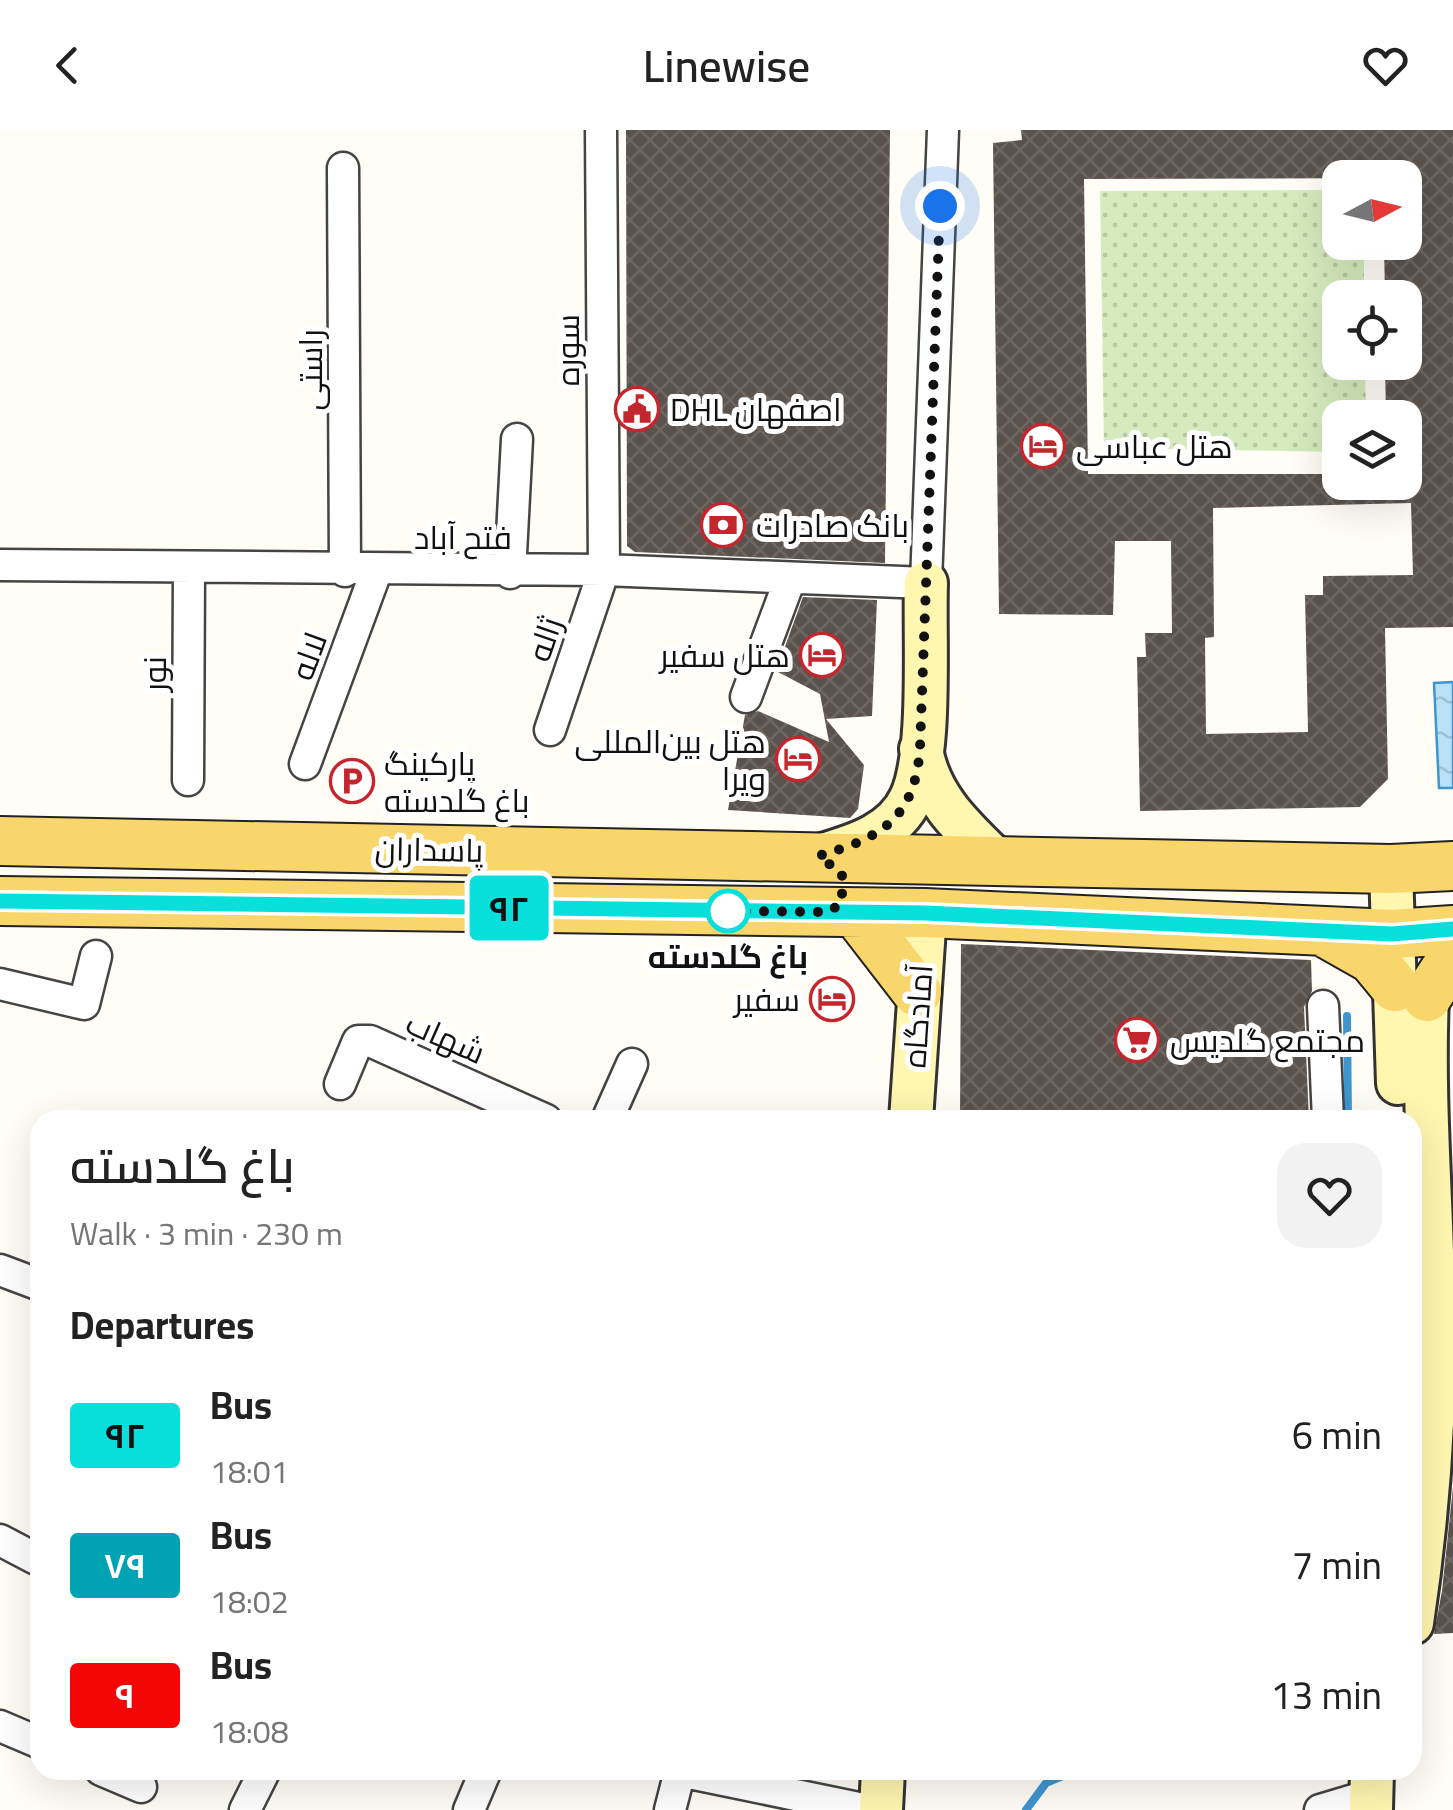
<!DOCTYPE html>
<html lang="en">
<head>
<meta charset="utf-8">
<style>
  :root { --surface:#fff; --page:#f2f2f2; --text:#222; --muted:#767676 }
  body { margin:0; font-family:Georgia,Cairo,serif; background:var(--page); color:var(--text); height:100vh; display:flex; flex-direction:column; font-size:38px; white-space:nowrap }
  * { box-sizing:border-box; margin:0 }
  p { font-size:32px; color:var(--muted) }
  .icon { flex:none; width:55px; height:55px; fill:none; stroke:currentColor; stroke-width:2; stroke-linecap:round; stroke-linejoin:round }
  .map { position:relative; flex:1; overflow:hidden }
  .panel { position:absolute; left:30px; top:980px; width:1392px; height:670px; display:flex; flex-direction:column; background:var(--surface); border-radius:30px; box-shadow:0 10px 40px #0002 }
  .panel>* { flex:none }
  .badge { padding:0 20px; border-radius:8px; font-size:35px; line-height:65px }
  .needle { width:65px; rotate:83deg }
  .fabs { position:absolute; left:1322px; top:30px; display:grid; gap:20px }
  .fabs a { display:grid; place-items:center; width:100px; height:100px; border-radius:20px; background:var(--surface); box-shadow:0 10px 40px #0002; font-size:50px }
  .you { position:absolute; width:50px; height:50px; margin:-25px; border:8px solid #fff; border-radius:50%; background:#1a73e8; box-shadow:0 0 0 15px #1a73e833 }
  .map>.badge { position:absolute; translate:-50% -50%; box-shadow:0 0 0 5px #fff }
  h2 { padding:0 40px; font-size:38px; line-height:90px }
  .round { display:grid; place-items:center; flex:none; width:105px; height:105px; border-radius:30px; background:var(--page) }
  .overview { display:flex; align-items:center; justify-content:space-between; height:170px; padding:0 40px }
  h1 { font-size:48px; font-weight:600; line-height:75px }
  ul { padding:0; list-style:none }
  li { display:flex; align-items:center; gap:30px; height:130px; padding:0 40px }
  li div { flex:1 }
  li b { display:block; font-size:38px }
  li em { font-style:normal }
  li .badge { min-width:110px; font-weight:700; text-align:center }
  header { display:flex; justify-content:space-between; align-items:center; height:130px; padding:0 40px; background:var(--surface); font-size:45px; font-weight:600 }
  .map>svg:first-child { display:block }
  .green { fill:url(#green-dots) }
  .water { fill:url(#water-ripples); stroke:#3f96cf; stroke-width:2.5 }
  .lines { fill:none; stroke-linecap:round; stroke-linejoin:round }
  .stream { stroke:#3f96cf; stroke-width:8 }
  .building { fill:url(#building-cross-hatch); fill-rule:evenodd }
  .street-casing { stroke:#444; stroke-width:35 }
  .secondary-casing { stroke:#333; stroke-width:48 }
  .primary-casing { stroke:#222; stroke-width:52 }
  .street { stroke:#fff; stroke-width:30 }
  .secondary { stroke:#fff6b0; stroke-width:42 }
  .primary { stroke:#f9d66b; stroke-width:48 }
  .line-casing { stroke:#fff; stroke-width:22 }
  .line { stroke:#07dfdb; stroke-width:15 }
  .walk { stroke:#111; stroke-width:10; stroke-dasharray:0 18 }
  .stop-dot { fill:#fff; stroke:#07dfdb; stroke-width:5 }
  .labels { text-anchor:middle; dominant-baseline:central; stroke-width:10; stroke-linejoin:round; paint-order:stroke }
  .street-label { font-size:32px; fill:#111; stroke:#fff }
  .poi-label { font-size:32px; fill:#111; stroke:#fff; text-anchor:start }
  .stop-label { font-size:32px; font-weight:bold; fill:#111; stroke:#fff }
</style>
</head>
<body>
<header><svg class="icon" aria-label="back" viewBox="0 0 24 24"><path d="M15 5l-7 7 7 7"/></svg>Linewise<svg class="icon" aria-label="heart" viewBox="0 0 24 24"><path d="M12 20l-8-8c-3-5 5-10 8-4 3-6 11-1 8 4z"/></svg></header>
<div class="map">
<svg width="1453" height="1680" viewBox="0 0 1453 1680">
  <defs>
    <pattern id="green-dots" width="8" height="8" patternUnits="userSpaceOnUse" patternTransform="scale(2.5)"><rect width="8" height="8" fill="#d5ebbd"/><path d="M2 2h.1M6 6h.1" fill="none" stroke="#b6c8a1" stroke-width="1.8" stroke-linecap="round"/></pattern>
    <pattern id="water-ripples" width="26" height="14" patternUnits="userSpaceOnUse" patternTransform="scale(2.5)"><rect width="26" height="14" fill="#b9e0f7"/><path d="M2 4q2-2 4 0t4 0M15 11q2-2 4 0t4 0" fill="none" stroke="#9ebfd3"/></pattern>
    <pattern id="building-cross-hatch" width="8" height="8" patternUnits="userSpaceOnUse" patternTransform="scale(2.5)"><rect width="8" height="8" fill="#5a524d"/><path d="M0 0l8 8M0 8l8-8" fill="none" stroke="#6d6662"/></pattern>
  </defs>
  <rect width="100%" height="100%" fill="#fffdf5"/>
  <path class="green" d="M1340 60V112L1364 113V167L1340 168V232L1365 233 1366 287 1340 288V322L1104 318 1100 61Z"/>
  <path class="water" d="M1453 552V658H1439L1434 553Z"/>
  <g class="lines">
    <path class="stream" d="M1347 886 1348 990
      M1026 1680 1046 1653 1077 1640"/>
  </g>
  <path class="building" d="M626 0H890L885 433 635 422 627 416Z
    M1021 0H1453V497L1385 498 1388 649 1360 677 1140 681 1137 527H1146L1145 503H1172L1171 411H1115L1113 485 999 484 993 13 1022 10ZM1405 48V112H1384L1385 168H1405V232H1385L1386 288H1405V352H1340V344H1088L1084 49ZM1411 373 1413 445 1323 446V465H1305L1308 602 1206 604 1205 508 1214 507 1213 378Z
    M803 467 877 470 872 586 826 589 864 635 858 679 850 688 728 680 745 585 758 581 829 612 820 564 776 541Z
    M961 814 1311 830 1312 861 1304 877 1309 990H960Z
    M1453 1357V1503L1434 1504 1442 1461Z"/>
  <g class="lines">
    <defs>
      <path id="street" d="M343 38 345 441
        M0 435 604 440 926 453 943 0
        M510 443 517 309
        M746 567 790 449
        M550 600 604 440 601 0
        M305 634 376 442
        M188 650 189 439
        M0 854 84 874 96 826
        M1323 876 1328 990
        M340 954 358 911H370L546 990
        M607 990 632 934
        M0 1140 40 1155
        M0 1410 40 1431
        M0 1596 40 1613
        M101 1640 141 1657
        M675 1640 868 1680
        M245 1680 265 1640
        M469 1680 486 1640
        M670 1680 680 1641
        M1320 1680 1370 1665"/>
      <path id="secondary" d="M921 619C929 667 962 697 996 730
        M823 725C857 715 895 703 911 668 932 623 924 507 926 453
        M1391 739 1398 953
        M911 990 925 783
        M1412 1493C1426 1399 1434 1306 1434 1211 1434 1096 1422 982 1427 867
        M881 1680 883 1640
        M1371 1680 1372 1640"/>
      <path id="primary" d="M0 711 1391 739 1453 736
        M0 771 925 783 1392 804 1453 800
        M856 783 917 862
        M1326 803 1372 829 1395 857
        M1427 867 1453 827"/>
    </defs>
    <use href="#street" class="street-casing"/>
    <use href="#secondary" class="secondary-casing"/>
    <use href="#primary" class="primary-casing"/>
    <use href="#street" class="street"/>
    <use href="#secondary" class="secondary"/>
    <use href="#primary" class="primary"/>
  </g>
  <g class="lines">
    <defs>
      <path id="line" d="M0 771 925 783 1392 804 1453 799"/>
    </defs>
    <use href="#line" class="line-casing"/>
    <use href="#line" class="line"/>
    <path class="walk" d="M728 781 828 782 842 773V743L818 726C881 708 915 689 920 618L940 76"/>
  </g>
  <defs>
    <symbol id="civic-ring" viewBox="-11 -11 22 22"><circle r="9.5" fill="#fff" stroke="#c4262e" stroke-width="1.5"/><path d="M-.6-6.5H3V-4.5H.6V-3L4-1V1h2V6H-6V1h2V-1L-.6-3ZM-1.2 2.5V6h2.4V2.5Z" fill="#c4262e"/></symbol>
    <symbol id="hotel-ring" viewBox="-11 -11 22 22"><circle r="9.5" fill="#fff" stroke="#c4262e" stroke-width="1.5"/><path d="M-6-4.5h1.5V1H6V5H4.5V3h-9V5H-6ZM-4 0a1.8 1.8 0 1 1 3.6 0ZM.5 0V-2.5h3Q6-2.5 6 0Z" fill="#c4262e"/></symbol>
    <symbol id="bank-ring" viewBox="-11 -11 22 22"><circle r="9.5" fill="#fff" stroke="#c4262e" stroke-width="1.5"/><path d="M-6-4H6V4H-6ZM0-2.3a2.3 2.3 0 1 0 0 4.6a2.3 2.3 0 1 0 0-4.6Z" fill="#c4262e"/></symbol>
    <symbol id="parking-ring" viewBox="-11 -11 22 22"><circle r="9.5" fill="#fff" stroke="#c4262e" stroke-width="1.5"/><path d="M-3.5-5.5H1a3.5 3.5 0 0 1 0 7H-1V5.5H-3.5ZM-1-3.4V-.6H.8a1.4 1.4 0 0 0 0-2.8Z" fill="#c4262e"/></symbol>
    <symbol id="supermarket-ring" viewBox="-11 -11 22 22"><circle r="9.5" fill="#fff" stroke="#c4262e" stroke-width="1.5"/><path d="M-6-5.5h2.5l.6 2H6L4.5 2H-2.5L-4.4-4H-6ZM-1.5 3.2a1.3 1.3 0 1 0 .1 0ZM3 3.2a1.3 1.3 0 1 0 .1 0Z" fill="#c4262e"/></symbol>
  </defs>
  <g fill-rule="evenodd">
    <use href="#civic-ring" x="612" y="254" width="50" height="50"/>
    <use href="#hotel-ring" x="1018" y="291" width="50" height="50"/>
    <use href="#bank-ring" x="698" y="370" width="50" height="50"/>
    <use href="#hotel-ring" x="797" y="500" width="50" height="50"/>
    <use href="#hotel-ring" x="773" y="604" width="50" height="50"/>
    <use href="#parking-ring" x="327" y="626" width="50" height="50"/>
    <use href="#hotel-ring" x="807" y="844" width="50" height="50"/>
    <use href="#supermarket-ring" x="1112" y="885" width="50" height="50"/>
  </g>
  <circle class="stop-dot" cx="728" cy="781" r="20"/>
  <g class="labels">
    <g class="street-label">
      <text transform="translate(567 220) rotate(-90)">سوره</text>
      <text transform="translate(310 240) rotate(-90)">راستی</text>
      <text x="463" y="407">فتح آباد</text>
      <text transform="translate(544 509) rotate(-71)">ژاله</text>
      <text transform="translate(308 526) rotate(-70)">لاله</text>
      <text transform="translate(154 544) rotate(-90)">نور</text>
      <text transform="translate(429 719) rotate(1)">پاسداران</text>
      <text transform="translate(917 886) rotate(-86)">آمادگاه</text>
      <text transform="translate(446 907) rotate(24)">شهاب</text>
    </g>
    <g class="poi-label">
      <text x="670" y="279">DHL اصفهان</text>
      <text x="1076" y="316">هتل عباسی</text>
      <text x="756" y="395">بانک صادرات</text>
      <text x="790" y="525" text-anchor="end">هتل سفیر</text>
      <text x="766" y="611" text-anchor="end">هتل بین‌المللی<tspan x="766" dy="37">ویرا</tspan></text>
      <text x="384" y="633">پارکینگ<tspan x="384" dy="37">باغ گلدسته</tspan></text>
      <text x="800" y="869" text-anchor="end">سفیر</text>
      <text x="1170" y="910">مجتمع گلدیس</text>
    </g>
    <g class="stop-label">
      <text x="728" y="826">باغ گلدسته</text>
    </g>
  </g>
</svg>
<div class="fabs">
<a><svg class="needle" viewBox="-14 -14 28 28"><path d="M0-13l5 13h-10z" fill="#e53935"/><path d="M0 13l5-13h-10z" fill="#767676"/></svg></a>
<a><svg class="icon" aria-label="locate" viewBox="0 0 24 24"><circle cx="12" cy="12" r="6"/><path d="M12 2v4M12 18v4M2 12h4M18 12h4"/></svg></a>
<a><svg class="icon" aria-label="layers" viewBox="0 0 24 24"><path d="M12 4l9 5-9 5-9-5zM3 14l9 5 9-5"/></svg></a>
</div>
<div class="you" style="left:940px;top:76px"></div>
<b class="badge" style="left:509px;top:778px;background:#07dfdb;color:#111">۹۲</b>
<section class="panel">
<div class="overview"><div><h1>باغ گلدسته</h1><p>Walk · 3 min · 230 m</p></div><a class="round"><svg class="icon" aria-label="heart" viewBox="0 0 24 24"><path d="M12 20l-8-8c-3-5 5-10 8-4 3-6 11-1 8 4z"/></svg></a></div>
<h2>Departures</h2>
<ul>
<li><span class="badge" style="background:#07dfdb;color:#111">۹۲</span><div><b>Bus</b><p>18:01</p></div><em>6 min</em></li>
<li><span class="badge" style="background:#00a3b4;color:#fff">۷۹</span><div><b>Bus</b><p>18:02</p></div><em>7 min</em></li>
<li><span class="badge" style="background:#f40606;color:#fff">۹</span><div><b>Bus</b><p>18:08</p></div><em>13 min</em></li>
</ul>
</section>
</div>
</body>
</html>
